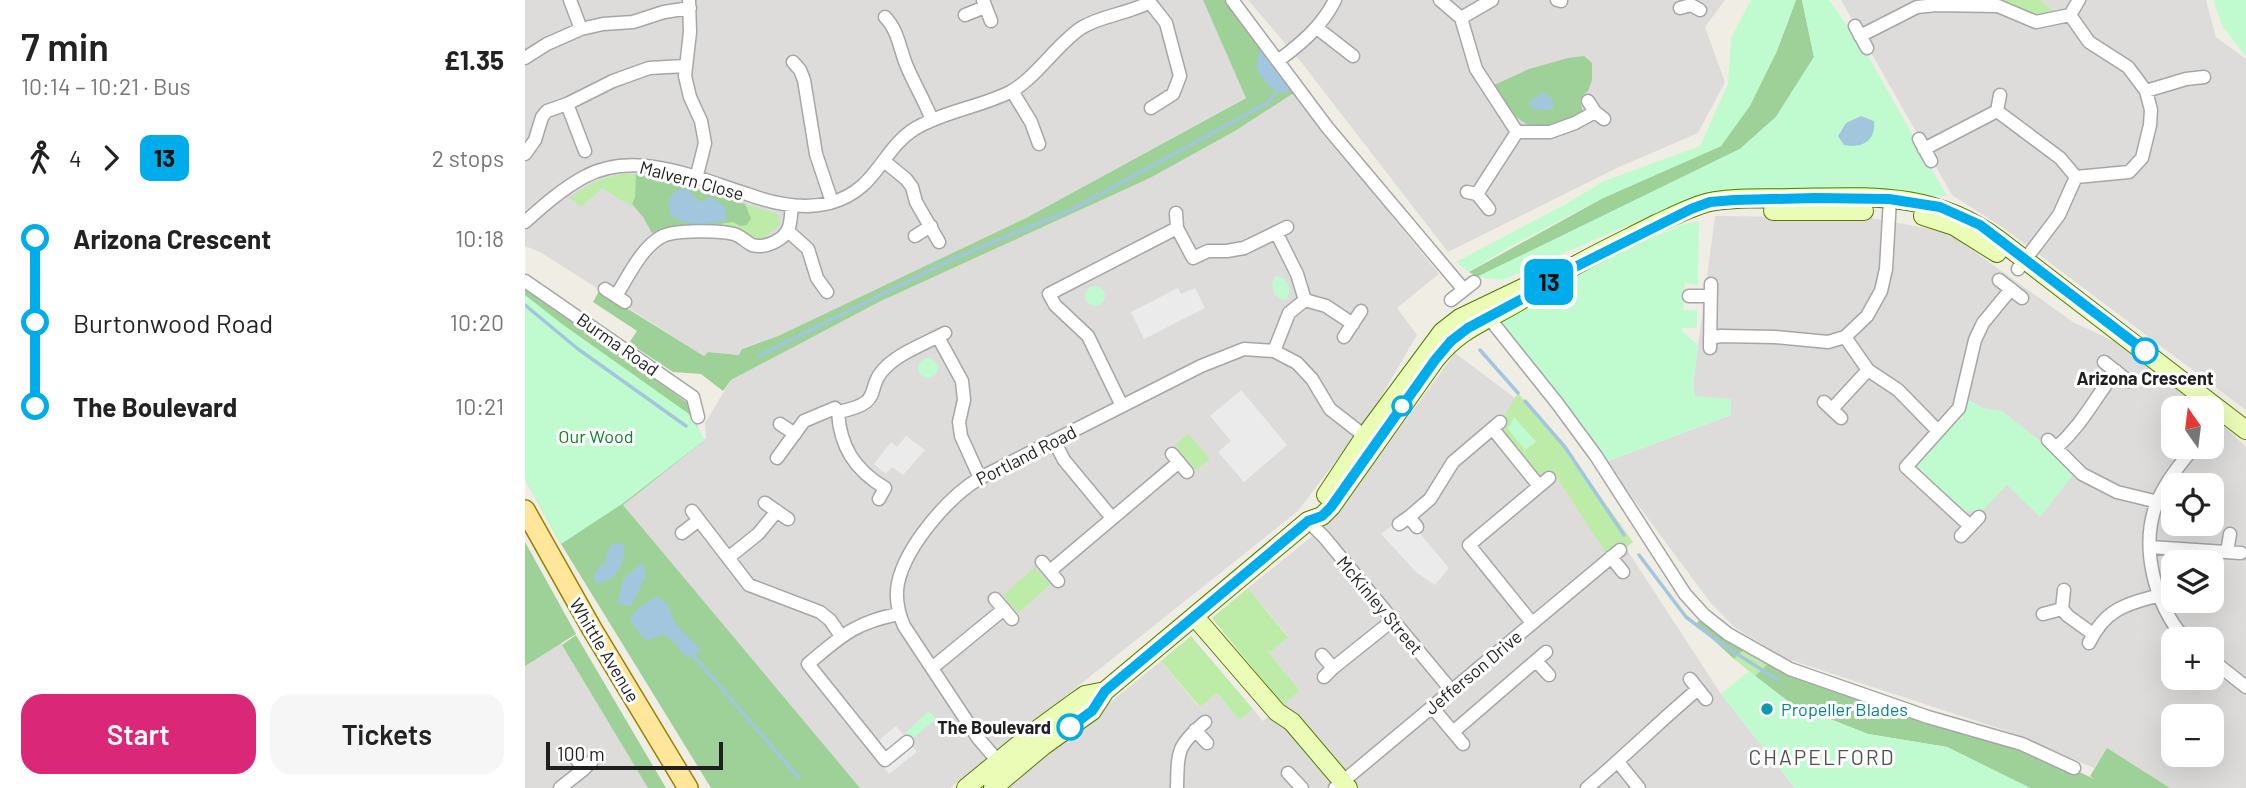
<!DOCTYPE html>
<html lang="en">
<head>
<meta charset="utf-8">
<style>
  :root { --surface:#fff; --page:#f6f6f6; --text:#222; --muted:#767676; --accent:#db2777 }
  body { margin:0; font-family:Barlow,sans-serif; background:var(--page); color:var(--text); height:100vh; display:flex; flex-direction:column; font-size:26px; white-space:nowrap }
  * { box-sizing:border-box; margin:0 }
  p { font-size:23px; color:var(--muted) }
  .icon { flex:none; width:38px; height:38px; fill:none; stroke:currentColor; stroke-width:2; stroke-linecap:round; stroke-linejoin:round }
  .map { position:relative; flex:1; overflow:hidden }
  .details { display:flex; flex-direction:column; background:var(--surface); width:525px }
  .details>* { flex:none }
  .badge { padding:0 14px; border-radius:10px; font-size:24px; line-height:46px }
  .needle { width:46px; rotate:346deg }
  .fabs { position:absolute; left:1636px; top:396px; display:grid; gap:14px }
  .fabs a { display:grid; place-items:center; width:63px; height:63px; border-radius:14px; background:var(--surface); box-shadow:0 7px 28px #0002; font-size:35px }
  .scale { position:absolute; left:21px; bottom:18px; width:177px; box-sizing:border-box; padding-left:7px; border:4px solid #1f1f1f; border-top:0; font-size:19px; line-height:24px; white-space:nowrap; color:#1f1f1f; -webkit-text-stroke:5px #fff; paint-order:stroke }
  .map>.badge { position:absolute; translate:-50% -50%; box-shadow:0 0 0 4px #fff }
  .legs { display:flex; align-items:center; gap:10px; height:77px; padding:0 21px; font-size:23px }
  .legs p { margin-inline-start:auto }
  .head { display:flex; align-items:center; justify-content:space-between; height:119px; padding:0 21px }
  h1 { font-size:38px; font-weight:600; line-height:52px }
  .cta { display:flex; gap:14px; margin-top:auto; padding:14px 21px }
  .cta a { flex:1; height:80px; border-radius:21px; background:var(--accent); color:#fff; font-size:28px; font-weight:600; line-height:80px; text-align:center }
  .cta a+a { background:var(--page); color:var(--text) }
  ul { padding:0 21px; list-style:none }
  li { display:flex; align-items:center; gap:24px; height:84px; font-size:26px }
  li i { display:grid; place-items:center; width:10px; height:100%; margin:0 9px; background:currentColor }
  li i::after { content:''; width:18px; height:18px; margin:-9px; border:5px solid; border-radius:50%; background:var(--surface) }
  li p { margin-inline-start:auto }
  li:first-child i { background:linear-gradient(#0000 50%,currentColor 0) }
  li:last-child i { background:linear-gradient(currentColor 50%,#0000 0) }
  main { display:flex; flex:1; min-height:0 }
  .map>svg:first-child { display:block }
  .residential { fill:#dddcdb; fill-rule:evenodd }
  .grass { fill:#bdeca8 }
  .forest { fill:#9ed198 }
  .park { fill:#c0fbcf }
  .parking { fill:#ebebeb }
  .water { fill:#a3c6df }
  .lines { fill:none; stroke-linecap:round; stroke-linejoin:round }
  .stream { stroke:#a3c6df; stroke-width:3.5 }
  .street-casing { stroke:#a6a6a6; stroke-width:15 }
  .secondary-casing { stroke:#577a01; stroke-width:20 }
  .primary-casing { stroke:#998200; stroke-width:22 }
  .street { stroke:#fff; stroke-width:12 }
  .secondary { stroke:#ebfcb7; stroke-width:18 }
  .primary { stroke:#ffe69a; stroke-width:19 }
  .line-1-casing { stroke:#fff; stroke-width:16 }
  .line-1 { stroke:#00ace9; stroke-width:10 }
  .stop-1-dot { fill:#fff; stroke:#00ace9; stroke-width:3.5 }
  .culture-dot { fill:#0f9aa8; stroke:#fff; stroke-width:2.5 }
  .labels { text-anchor:middle; dominant-baseline:central; stroke-width:6; stroke-linejoin:round; paint-order:stroke }
  .street-label { font-size:18px; fill:#1f1f1f; stroke:#fff }
  .stop-label { font-size:18px; font-weight:bold; fill:#1f1f1f; stroke:#fff }
  .park-label { font-size:18px; fill:#088128; stroke:#fff }
  .culture-label { font-size:18px; fill:#0d838f; stroke:#fff; text-anchor:start }
  .quarter-label { font-size:21px; letter-spacing:2px; fill:#525252; stroke:#fff }
</style>
</head>
<body>
<main>
<section class="details">
<div class="head"><div><h1>7 min</h1><p>10:14 – 10:21 · Bus</p></div><b>£1.35</b></div>
<div class="legs"><svg class="icon" aria-label="walk" viewBox="0 0 24 24"><circle cx="13" cy="4" r="2"/><path d="M13 8l-2 6 4 7M11 14l-3 7M7 12l3-4h3l4 4"/></svg>4<svg class="icon" aria-label="forward" viewBox="0 0 24 24"><path d="M9 5l7 7-7 7"/></svg><b class="badge" style="background:#00ace9;color:#111">13</b><p>2 stops</p></div>
<ul>
<li><i style="color:#00ace9"></i><b>Arizona Crescent</b><p>10:18</p></li>
<li><i style="color:#00ace9"></i><span>Burtonwood Road</span><p>10:20</p></li>
<li><i style="color:#00ace9"></i><b>The Boulevard</b><p>10:21</p></li>
</ul>
<div class="cta"><a>Start</a><a>Tickets</a></div>
</section>
<div class="map">
<svg width="1721" height="788" viewBox="0 0 1721 788">
  <rect width="100%" height="100%" fill="#f0eee4"/>
  <path class="residential" d="M0 0H678L722 97 501 218 253 336 218 348 215 355 183 352 179 356 15 252 0 246Z
    M723 0H1200L1180 27 1200 82 1173 133 1092 168 923 252 776 62Z
    M1316 0H1681L1691 37 1721 59V410L1480 229 1427 195Z
    M775 89 865 214 914 274 872 308 892 335 844 417 773 511 425 788H316L97 503 181 438 180 423 206 380 354 302 625 178 710 131Z
    M1190 216 1346 218 1422 232 1548 322 1641 366 1680 408H1648V446H1687V415L1721 447V788H1645L1582 749 1569 768 1485 732 1259 658 1209 627 1185 602 1081 462 1206 415 1170 397 1168 384ZM1648 485H1687V523H1648ZM1648 562H1687V600H1648ZM1648 639H1687V677H1648ZM1648 716H1687V754H1648Z
    M930 353 990 398 1037 450 1196 694 1270 788H480L636 661 674 707 692 693 714 720 728 709 738 721 775 691 744 653 763 636 723 588 807 520Z
    M34 639 124 788H0V661Z"/>
  <path class="grass" d="M1474 0H1515L1537 18 1513 24 1473 6Z
    M111 174 110 197 107 204 109 208 77 188 56 207 45 198C64 182 86 173 111 174Z
    M220 204 253 214C259 227 251 228 242 235 240 238 237 240 234 241L181 226 226 218Z
    M993 393 1040 447 1108 542 1085 559 1026 469 1008 478 971 429Z
    M663 433 685 459 671 470 650 445Z
    M510 567 525 585 493 613 478 595Z
    M723 588 763 637 744 653 775 691 758 705 687 618Z
    M666 636 728 709 714 720 692 693 675 707 636 661Z
    M1223 646 1247 660 1230 676 1209 659Z"/>
  <path class="forest" d="M678 0H709L775 89 710 131 625 178 354 302 206 380 198 391 176 374 148 372 104 343 112 331 68 302 74 291 179 356 183 352 214 355 217 349 253 336 501 218 721 98Z
    M1271 0H1277L1289 57 1251 117 1215 149 952 277 944 272 1078 198 1196 146 1251 53Z
    M1059 56 1067 63V80L1063 91 1059 94 1055 100 1058 112 1050 118C1042 118 1037 122 1029 125 998 135 982 108 967 86L1004 69 1043 58Z
    M111 174 147 181 220 204 226 218 222 225 215 226 208 222 181 226H150L127 233 118 217 107 204 110 197Z
    M0 286 164 404 175 434 180 440 98 505 335 788H186L36 544 0 479Z
    M0 542 51 634 0 666Z
    M1179 615 1223 646 1209 659 1171 624Z
    M51 635 141 788H123L37 645Z
    M1247 660 1497 744 1569 779 1565 776 1582 748 1645 788H1505L1422 747 1343 734 1265 703 1230 676Z"/>
  <path class="park" d="M1226 0H1271L1251 53 1225 106 1196 146 1078 198 984 247 944 272 931 262 1039 205 1079 181 1175 146 1203 84 1206 38Z
    M1277 0H1304L1342 54 1422 196 1188 195 1149 205 978 280 952 277 1215 149 1251 117 1289 57Z
    M1688 0H1721V57L1698 27Z
    M1174 221 1173 285 1160 283 1158 310H1172V328H1157V331L1173 345 1168 384 1170 396 1206 399V415L1081 462 972 318 1103 249 1156 225Z
    M750 276 758 278C765 284 766 292 761 300L756 299 749 294 747 284Z
    M560 296a10 10 0 1 1 20 0a10 10 0 1 1-20 0Z
    M0 295 37 324 164 414 180 440 97 504 36 544 0 479Z
    M393 368a10 10 0 1 1 20 0a10 10 0 1 1-20 0Z
    M1444 400 1458 408 1477 411 1552 470 1515 517 1482 485 1459 509 1437 512 1397 475 1393 466C1406 441 1431 425 1444 400Z
    M989 417 1011 442 1000 450 983 429Z
    M1224 671 1268 705 1343 734 1422 747 1505 788H1270L1196 694Z
    M404 711 411 719 386 740 380 733Z"/>
  <path class="parking" d="M653 288 656 294 670 288 680 308 619 339 606 312Z
    M716 390 762 445 719 482 693 452 706 441 685 416Z
    M381 436 400 450 378 475 367 467 361 474 349 464 366 442 372 447Z
    M880 516 924 568 910 585 892 573 856 534Z
    M371 726 392 752 364 774 344 748Z"/>
  <path class="water" d="M735 49 746 51 765 78V88L761 93C745 91 739 80 731 67Z
    M1018 93C1026 96 1030 100 1028 109L1010 110 1004 104 1007 99Z
    M1336 116 1349 121C1351 140 1338 149 1319 145L1313 136 1321 123Z
    M163 189 174 202 187 197 201 208V220C183 226 162 226 146 216L143 201 151 190Z
    M95 543 99 547C100 564 90 583 71 583 67 573 72 569 80 563L83 551 87 544Z
    M117 562 121 575 106 606 92 604 98 580Z
    M132 597C149 605 143 614 152 625 159 634 169 641 176 651L162 658 150 643 138 634 123 640 117 637 105 620C112 608 119 603 132 597Z"/>
  <g class="lines">
    <path class="stream" d="M0 305 53 349 161 426
      M955 350 993 393
      M234 356 428 259 548 209 744 102 751 92
      M1000 401 1040 447 1099 535
      M1114 555 1161 617 1198 645 1253 680
      M168 655 274 778"/>
    <defs>
      <path id="street" d="M45 0 56 29
        M164 0 165 32 160 76 165 97 176 121 180 143 171 179
        M458 0 466 21
        M623 0 641 23 655 76 648 94 626 108
        M707 0 802 127 939 290
        M915 0 936 18 951 69 992 132
        M1032 0 1036 1
        M1155 8 1166 5 1175 10
        M440 15 460 7
        M1545 15 1554 0
        M360 17C374 31 375 52 383 69 391 87 400 102 407 120
        M936 18 967 0
        M1330 26 1342 48
        M792 28 828 56
        M1335 36 1392 7 1411 5 1473 6 1511 22 1545 15 1564 42 1603 67 1621 91 1626 110 1625 125 1617 158 1604 172 1551 177
        M0 58 22 44 56 29 78 24 108 22 139 12 165 8
        M754 60C777 43 797 26 810 0
        M268 62 275 70 279 80 291 154 307 202
        M487 91 506 122 514 144
        M1621 91 1661 79 1679 77
        M1063 101 1070 112 1079 119
        M42 104 60 151
        M1472 111 1535 158 1551 177 1534 215 1493 269
        M1394 139 1406 161
        M1399 149 1472 111 1475 95
        M0 154 10 140 17 117 22 111 42 104 88 81 124 68 160 66
        M360 162 381 179 387 187 391 202 414 242
        M942 192 952 194 964 209
        M952 194 992 132H1025L1050 123 1070 112
        M651 213 652 228 668 258 683 251H702L719 248 762 227
        M0 222C18 206 37 189 59 177 110 149 172 178 222 194 249 204 277 210 305 203 353 190 356 149 391 128 420 111 455 107 485 92 510 79 531 45 556 28 577 15 603 14 625 2
        M263 231 283 249 292 278 302 292
        M390 236 406 226
        M1474 280 1497 298
        M0 281 168 397 173 417
        M80 289 100 302
        M91 296C103 277 117 246 138 236 151 230 194 230 209 234 216 236 221 242 227 245 240 249 260 240 264 227 266 221 266 213 267 206
        M1164 296H1185
        M780 300 801 306 828 324
        M926 300 949 282
        M960 313 1032 403 1071 456 1160 594 1179 615 1203 634 1265 669 1403 717 1497 744 1549 768
        M413 337 437 381 439 400 434 422 436 436 455 478
        M819 337 836 311
        M1320 337 1343 370 1373 390 1413 431
        M1185 338 1196 336 1250 337 1303 342 1320 337 1342 316 1356 291 1361 269 1365 199
        M1185 348 1186 284
        M749 351 764 313 780 300 772 274 751 232
        M1579 362 1603 381
        M1299 402 1316 418
        M597 406 563 336 530 305 524 294 652 228
        M1307 409 1343 370
        M313 412C315 447 330 470 360 488L354 499
        M255 424 270 434
        M1687 425 1697 412
        M968 429 1014 486
        M1523 440 1557 474 1592 492 1633 502
        M529 441 539 460 587 518
        M1531 448C1558 424 1569 399 1591 371
        M647 454 662 472
        M252 458 279 421 310 408 313 412C363 402 337 389 362 366 377 352 401 343 420 333
        M240 503 263 519
        M167 511 224 585 295 612 305 620 316 636
        M884 517 905 499 928 462 975 422
        M783 521 799 537 926 690
        M874 524 884 517 892 527
        M1445 526 1381 467 1434 408 1450 340 1458 323 1486 289
        M157 533 174 520
        M1436 536 1454 517
        M1625 547 1716 553
        M1702 552 1705 534
        M1086 557 1098 572
        M203 558 233 534 252 511
        M517 562 533 581
        M525 571 654 462
        M470 599 487 619
        M1537 609 1543 616 1568 634
        M374 614C330 622 315 637 283 664L360 760 382 742
        M1518 614 1537 609 1539 590
        M1007 623 944 545 1024 478
        M1660 639C1629 604 1614 544 1633 500 1642 480 1656 463 1670 446
        M1564 643C1580 609 1601 604 1635 595
        M797 655 808 668 799 677
        M1687 660 1721 687
        M1011 661 1024 675
        M407 668 479 609
        M808 668 868 620
        M1165 679 1181 699
        M907 707 938 744
        M670 730 682 743
        M928 732 1021 652
        M49 756 59 769 67 761
        M1093 762 1114 788
        M477 766 453 738 379 626C373 612 370 598 373 583 381 546 423 497 455 478L676 366 719 349 749 351 772 363 787 379 805 409 846 441
        M763 773 777 788
        M35 788 59 769
        M652 788C653 751 651 747 680 722
        M810 788 1095 550
        M1062 788C1100 756 1135 721 1173 689"/>
      <path id="secondary" d="M1248 211H1339
        M1398 216 1429 226 1472 253
        M801 495 840 436 917 332 935 318 1008 283
        M670 617 752 712 767 722 823 788
        M441 788 509 732 550 702 560 695 580 691
        M468 788 518 746 567 711 580 691 783 521 797 516 806 507 910 360C938 325 966 320 1001 297 1013 289 1024 280 1037 273 1067 255 1100 240 1131 224 1149 216 1167 206 1185 202 1211 197 1239 199 1265 198 1344 197 1408 190 1474 240L1721 430"/>
      <path id="primary" d="M0 510 67 629 163 788"/>
    </defs>
    <use href="#street" class="street-casing"/>
    <use href="#secondary" class="secondary-casing"/>
    <use href="#primary" class="primary-casing"/>
    <use href="#street" class="street"/>
    <use href="#secondary" class="secondary"/>
    <use href="#primary" class="primary"/>
  </g>
  <g class="lines">
    <defs>
      <path id="line-1" d="M545 727 567 711 580 691 783 521 797 516 806 507 910 360 926 341 943 328 999 298 1036 274 1166 209 1185 202 1209 200 1290 198 1364 199 1415 207 1455 225 1620 351"/>
    </defs>
    <use href="#line-1" class="line-1-casing"/>
    <use href="#line-1" class="line-1"/>
  </g>
  <g class="stop-1-dot">
    <circle cx="1620" cy="351" r="12"/>
    <circle cx="877" cy="406" r="9"/>
    <circle cx="545" cy="727" r="12"/>
  </g>
  <circle class="culture-dot" cx="1242" cy="709" r="7"/>
  <g class="labels">
    <g class="street-label">
      <text transform="translate(167 180) rotate(15)">Malvern Close</text>
      <text transform="translate(93 344) rotate(35)">Burma Road</text>
      <text transform="translate(501 455) rotate(-27)">Portland Road</text>
      <text transform="translate(855 605) rotate(50)">McKinley Street</text>
      <text transform="translate(80 650) rotate(59)">Whittle Avenue</text>
      <text transform="translate(948 672) rotate(-40)">Jefferson Drive</text>
    </g>
    <g class="stop-label">
      <text x="1620" y="378">Arizona Crescent</text>
      <text x="526" y="727" text-anchor="end">The Boulevard</text>
    </g>
    <g class="park-label">
      <text x="71" y="436">Our Wood</text>
    </g>
    <g class="culture-label">
      <text x="1256" y="709">Propeller Blades</text>
    </g>
    <g class="quarter-label">
      <text x="1297" y="756">CHAPELFORD</text>
    </g>
  </g>
</svg>
<div class="fabs">
<a><svg class="needle" viewBox="-14 -14 28 28"><path d="M0-13l5 13h-10z" fill="#e53935"/><path d="M0 13l5-13h-10z" fill="#767676"/></svg></a>
<a><svg class="icon" aria-label="locate" viewBox="0 0 24 24"><circle cx="12" cy="12" r="6"/><path d="M12 2v4M12 18v4M2 12h4M18 12h4"/></svg></a>
<a><svg class="icon" aria-label="layers" viewBox="0 0 24 24"><path d="M12 4l9 5-9 5-9-5zM3 14l9 5 9-5"/></svg></a>
<a>+</a>
<a>−</a>
</div>
<div class="scale">100 m</div>
<b class="badge" style="left:1024px;top:282px;background:#00ace9;color:#111">13</b>
</div>
</main>
</body>
</html>
